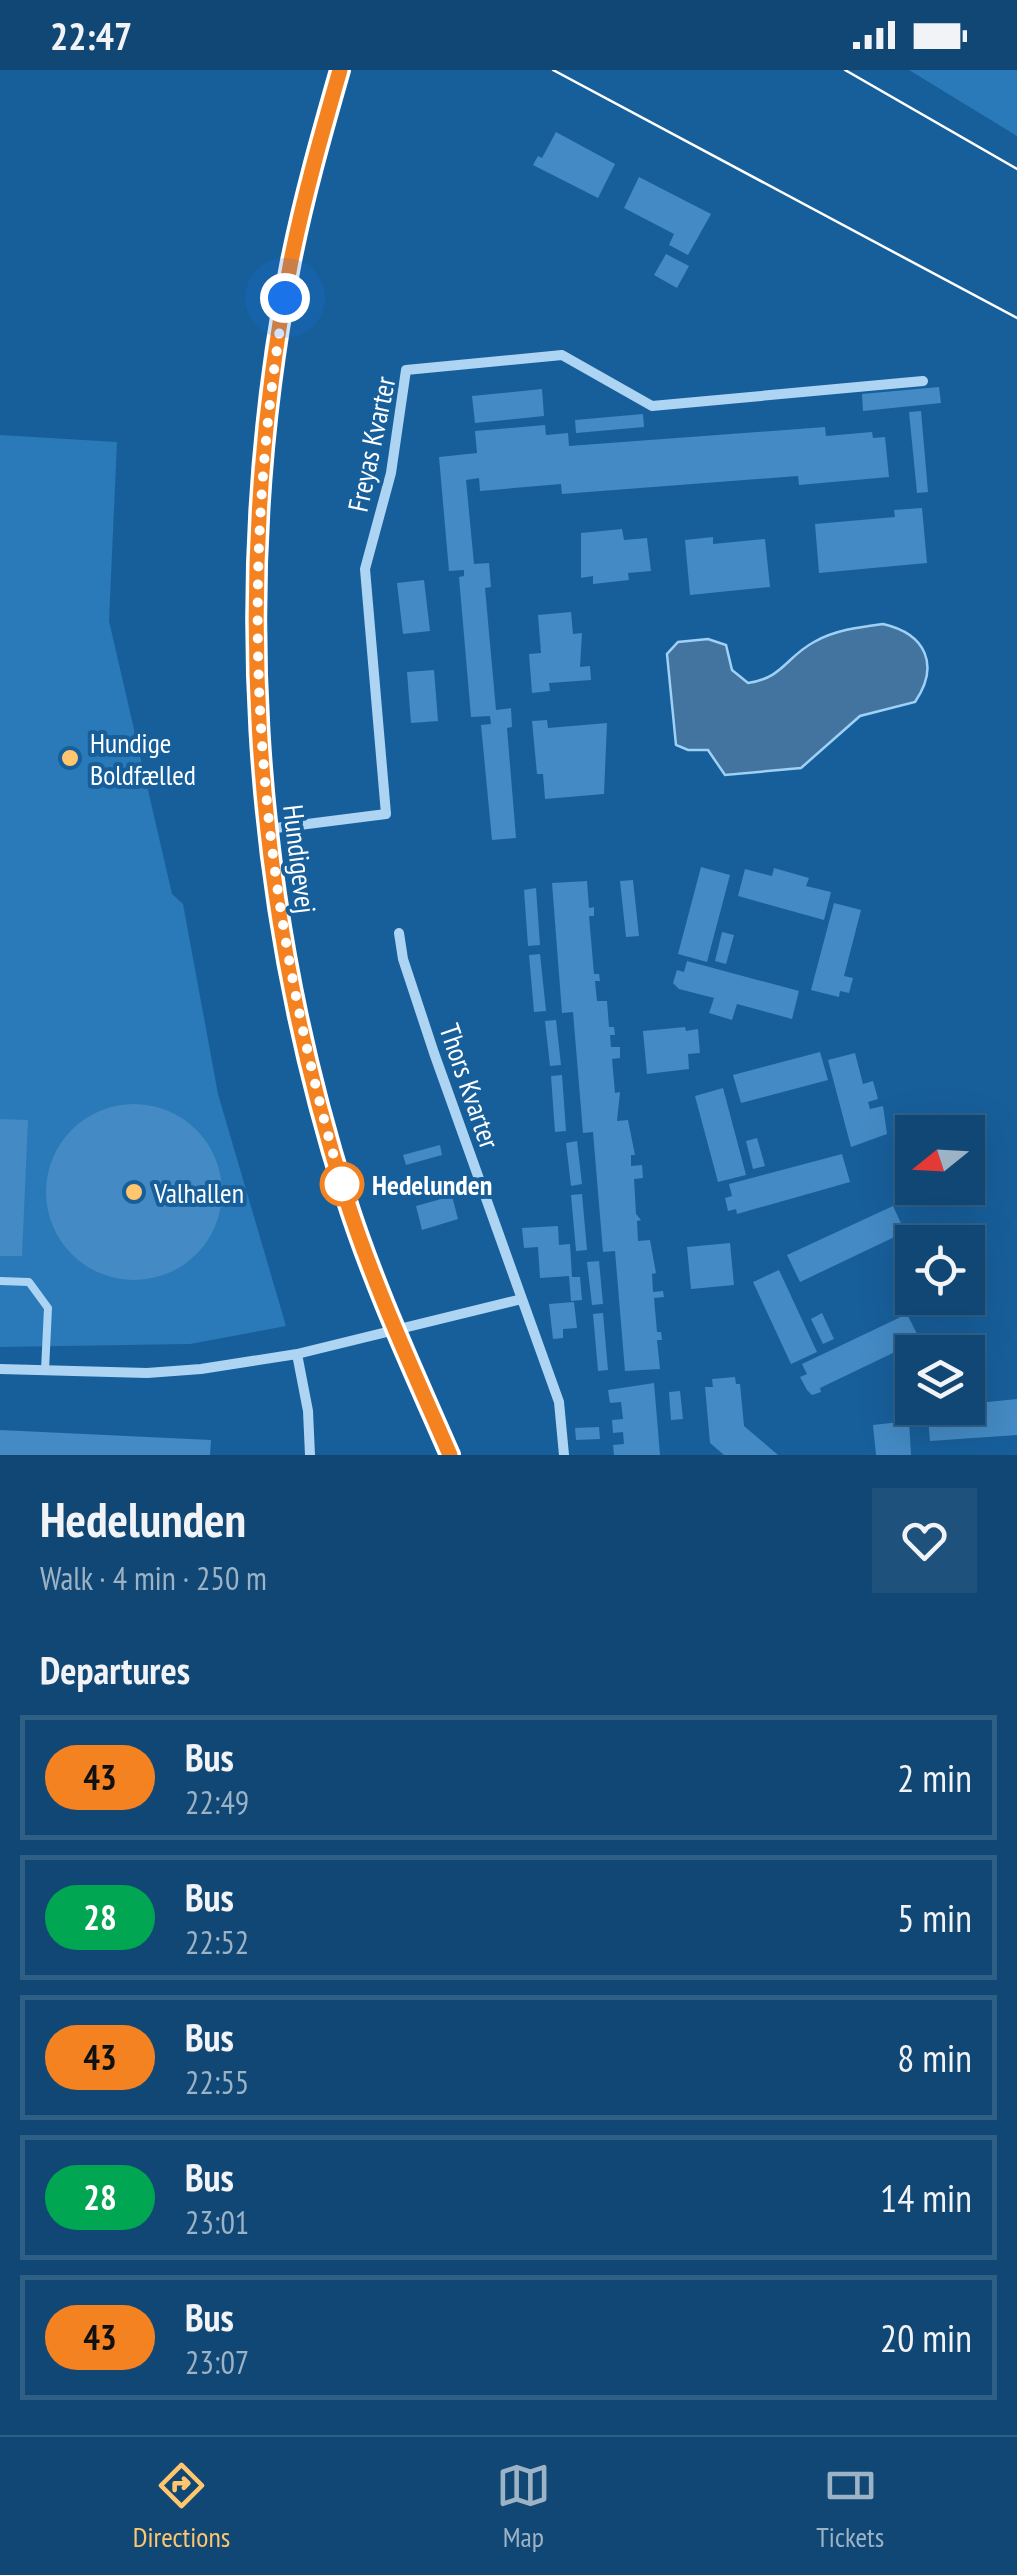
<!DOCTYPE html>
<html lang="en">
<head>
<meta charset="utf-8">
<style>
  :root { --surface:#114774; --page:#1e517c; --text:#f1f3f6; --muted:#9cb2c5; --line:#305f86; --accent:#ffc66e }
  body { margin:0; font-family:"PT Sans Narrow",sans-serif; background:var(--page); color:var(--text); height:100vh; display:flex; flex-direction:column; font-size:38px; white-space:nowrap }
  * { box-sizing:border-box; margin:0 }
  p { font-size:32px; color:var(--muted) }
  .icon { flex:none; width:55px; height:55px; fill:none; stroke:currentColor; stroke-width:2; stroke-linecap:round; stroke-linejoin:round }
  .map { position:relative; height:1385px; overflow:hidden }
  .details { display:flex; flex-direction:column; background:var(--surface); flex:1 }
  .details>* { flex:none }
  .badge { padding:0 20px; border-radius:32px; font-size:35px; line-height:65px }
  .needle { width:65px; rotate:252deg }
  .fabs { position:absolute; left:895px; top:1045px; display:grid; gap:20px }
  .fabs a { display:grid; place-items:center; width:90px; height:90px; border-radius:0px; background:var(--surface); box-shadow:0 10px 40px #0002,0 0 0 2px var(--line); font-size:50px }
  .you { position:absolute; width:50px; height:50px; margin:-25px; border:8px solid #fff; border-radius:50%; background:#1a73e8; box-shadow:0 0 0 15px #1a73e833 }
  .map>.badge { position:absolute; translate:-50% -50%; box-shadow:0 0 0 5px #fff }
  h2 { padding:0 40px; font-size:38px; line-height:90px }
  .round { display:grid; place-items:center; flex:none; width:105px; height:105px; border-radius:0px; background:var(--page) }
  .head { display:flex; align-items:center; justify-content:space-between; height:170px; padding:0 40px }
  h1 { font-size:48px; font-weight:800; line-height:75px }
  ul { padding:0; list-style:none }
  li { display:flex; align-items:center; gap:30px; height:125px; margin:0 20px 15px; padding:0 20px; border:5px solid var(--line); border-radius:0px }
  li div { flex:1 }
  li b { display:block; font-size:38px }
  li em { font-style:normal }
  li .badge { min-width:110px; font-weight:700; text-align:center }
  .status { display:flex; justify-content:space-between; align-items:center; height:70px; padding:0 50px; background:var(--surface); direction:ltr }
  .status svg { height:28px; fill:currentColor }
  .tabs { display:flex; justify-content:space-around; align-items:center; height:140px; border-top:2px solid var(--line); background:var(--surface); font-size:28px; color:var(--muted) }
  .tabs a { display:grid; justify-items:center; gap:5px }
  .tabs .on { color:var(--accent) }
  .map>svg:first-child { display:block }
  .green { fill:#2a79b9 }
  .water { fill:#42749f; stroke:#9fd0f5; stroke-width:2.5 }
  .building { fill:#448ac4 }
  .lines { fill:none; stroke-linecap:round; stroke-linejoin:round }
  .lane { stroke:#add4f2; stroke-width:8 }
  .street { stroke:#add4f2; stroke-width:10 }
  .secondary { stroke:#dcedfc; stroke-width:20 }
  .tram { stroke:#fff; stroke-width:2.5 }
  .line-casing { stroke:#fff; stroke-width:22 }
  .line { stroke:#f58220; stroke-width:15 }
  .walk { stroke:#fff; stroke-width:10; stroke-dasharray:0 18 }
  .poi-dot { fill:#ffc66e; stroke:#175f9b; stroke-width:4 }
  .stop-dot { fill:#fff; stroke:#f58220; stroke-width:5 }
  .labels { text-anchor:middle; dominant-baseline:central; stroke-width:8; stroke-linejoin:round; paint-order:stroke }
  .street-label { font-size:28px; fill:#fff; stroke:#175f9b }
  .poi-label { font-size:28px; fill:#fff; stroke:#175f9b; text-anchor:start }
  .stop-label { font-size:28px; font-weight:bold; fill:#fff; stroke:#175f9b; text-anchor:start }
</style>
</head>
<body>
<div class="status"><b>22:47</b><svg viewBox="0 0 49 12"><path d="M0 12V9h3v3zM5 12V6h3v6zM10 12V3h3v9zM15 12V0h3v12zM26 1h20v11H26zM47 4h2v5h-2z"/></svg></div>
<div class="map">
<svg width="1017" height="1385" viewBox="0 0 1017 1385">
  <rect width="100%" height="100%" fill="#175f9b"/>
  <path class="green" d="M909 0H1017V66Z
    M0 365 117 372 109 551 172 824 183 834 218 1024 286 1256 190 1274 0 1277Z"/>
  <path class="water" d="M883 554C926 564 940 595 915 632L860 646 801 698 725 705 708 680H688L676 675 667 584 678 572 708 569 726 575 732 600 748 613C783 608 786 587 814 572 835 560 860 557 883 554Z"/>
  <path class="building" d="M556 62 615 94 598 128 533 95 538 86 542 88Z
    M639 107 711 144 688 185 669 175 674 164 624 138Z
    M666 184 689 196 677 218 654 205Z
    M939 317 941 333 863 341 862 324Z
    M542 319 544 346 475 353 472 326Z
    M921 341 928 422 917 423 909 342Z
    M643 344 644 357 576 363 575 350Z
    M545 355 546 365 568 363 569 376 825 357 826 366 872 362 873 368 885 367 889 407 799 415 798 406 562 424 561 414 480 421 479 408 466 410 474 494 489 493 491 517 485 518 496 640 511 638 512 657 507 658 516 768 492 770 481 655 491 654 490 646 471 647 459 507 464 506V500L449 501 439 387 477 383 475 361Z
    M922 438 927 493 819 503 815 454 895 447 894 440Z
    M622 459 624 470 647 468 651 501 628 503 629 510 593 514V506L581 508V463Z
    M713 467V474L765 469 770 517 690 525 685 470Z
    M424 510 430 561 403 564 397 513Z
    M571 542 573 564 582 563 580 597 590 596 591 610 549 613 550 621 532 623 529 584 541 583 538 545Z
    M434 600 438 651 411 653 407 602Z
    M547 650 548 658 607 653 604 724 545 729 543 704H537L532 651Z
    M701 797 730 805 707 892 678 884Z
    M774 798 809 808 806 816 831 822 824 850 738 826 745 799 772 806Z
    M633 810 639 866 626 867 620 811Z
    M587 811 589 838 594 837V846H589L594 904H599L600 911H595L597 931H607L609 957H614L615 965H610L611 977H620V988L612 989 615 1023 620 1022 617 1051 628 1050 635 1085H631V1096L642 1095 643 1108 634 1109 636 1144 641 1150 637 1151 638 1171 650 1170 656 1203 652 1204 653 1222 663 1221 664 1227 654 1228 657 1262H661L662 1270H657L660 1299 625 1301 615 1181 603 1182 593 1062 583 1063 573 942 562 943 552 813Z
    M536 818 540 875 528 876 524 820Z
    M834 833 861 840 844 906 853 908 849 923 840 921 839 927 811 920Z
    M722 862 734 865 726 894 715 891Z
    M540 884 546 941 534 942 529 885Z
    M687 891 799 921 792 949 737 934 732 950 709 943 714 928 679 919 673 913 677 900 684 902Z
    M556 950 561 995 550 996 545 951Z
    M685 957 686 961 698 959 700 983 688 984 689 999 647 1004 643 961Z
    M820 982 828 1010 741 1033 733 1005Z
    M855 983 863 1014 873 1011 878 1029 868 1032 870 1039 883 1036 887 1064 851 1077 828 990Z
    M562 1005 566 1061 555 1062 551 1006Z
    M723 1018 746 1105 718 1112 695 1026Z
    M46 1122a88 88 0 1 1 176 0a88 88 0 1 1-176 0Z
    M0 1049 28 1050 22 1186H0Z
    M757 1068 765 1096 753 1099 746 1071Z
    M577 1071 582 1114 571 1116 566 1073Z
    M440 1075 442 1085 406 1095 403 1085Z
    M842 1084 850 1112 737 1144 736 1139 728 1141 725 1128 732 1126 729 1114Z
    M582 1124 587 1180 576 1181 571 1125Z
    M452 1126 458 1149 422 1160 416 1136Z
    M893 1136 905 1162 800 1212 787 1185Z
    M558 1156 559 1175 570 1174 572 1207H580L582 1230 571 1231 569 1206 540 1208 538 1177 524 1178 522 1158Z
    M924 1159 930 1172H912V1203L898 1171Z
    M730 1173 734 1215 691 1219 687 1177Z
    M599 1191 603 1234 592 1235 587 1192Z
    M779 1200 817 1282 791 1294 753 1212Z
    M574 1232 577 1258 563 1259V1268L553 1269 549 1234Z
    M603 1243 608 1300 598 1301 593 1244Z
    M822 1243 834 1269 823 1274 811 1249Z
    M907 1244 920 1270 820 1318 821 1322 812 1325 807 1320 800 1307 807 1304 802 1294Z
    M735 1307 736 1314H740L744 1356 778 1385H724L710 1373 705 1317H713L712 1309Z
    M654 1313 660 1385H614L613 1375 624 1374 623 1362 613 1363 612 1350 623 1349 621 1332 610 1333 608 1320Z
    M680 1321 683 1349 671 1350 669 1322Z
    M1017 1329V1365L930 1371 927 1338H968V1334Z
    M909 1351 911 1385H876L873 1355Z
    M599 1357 600 1369 576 1370 575 1358Z
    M0 1360 211 1370 210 1385H0Z"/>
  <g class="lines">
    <path class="lane" d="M0 1211 29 1212 48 1238 45 1300"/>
    <path class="street" d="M268 759 386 744 365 499 391 403 406 300 562 285 652 336 923 311
      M522 1229 559 1332 564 1385
      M297 1284 308 1341 310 1385
      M0 1299 147 1303 201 1299 297 1284 522 1229 434 983 403 889 399 863"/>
    <path class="secondary" d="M340 0C322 63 304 126 291 191 230 501 250 824 345 1125 373 1214 413 1300 450 1385"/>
    <path class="tram" d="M553 0 1017 248
      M845 0 1017 99"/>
  </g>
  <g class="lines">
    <defs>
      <path id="line" d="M340 0C322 63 304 126 291 191 230 501 250 824 345 1125 373 1214 413 1300 450 1385"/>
    </defs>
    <use href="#line" class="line-casing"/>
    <use href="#line" class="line"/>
    <path class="walk" d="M285 228C232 537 258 829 346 1129L342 1114"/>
  </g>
  <g class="poi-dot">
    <circle cx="70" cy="688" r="10"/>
    <circle cx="134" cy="1122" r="10"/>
  </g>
  <circle class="stop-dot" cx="342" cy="1114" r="20"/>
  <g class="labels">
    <g class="street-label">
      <text transform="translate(371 374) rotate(-78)">Freyas Kvarter</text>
      <text transform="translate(300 789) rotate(83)">Hundigevej</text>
      <text transform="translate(470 1016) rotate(71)">Thors Kvarter</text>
    </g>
    <g class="poi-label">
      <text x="90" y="672">Hundige<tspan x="90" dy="32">Boldfælled</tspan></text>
      <text x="154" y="1122">Valhallen</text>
    </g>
    <g class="stop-label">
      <text x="372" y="1114">Hedelunden</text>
    </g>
  </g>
</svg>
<div class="fabs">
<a><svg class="needle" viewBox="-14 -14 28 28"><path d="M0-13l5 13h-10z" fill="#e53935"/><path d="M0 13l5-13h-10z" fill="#9cb2c5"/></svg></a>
<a><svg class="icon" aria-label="locate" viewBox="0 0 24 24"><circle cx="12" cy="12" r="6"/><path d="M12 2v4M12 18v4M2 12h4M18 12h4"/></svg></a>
<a><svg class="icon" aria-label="layers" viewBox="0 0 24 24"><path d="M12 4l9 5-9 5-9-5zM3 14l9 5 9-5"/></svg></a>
</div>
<div class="you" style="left:285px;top:228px"></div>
</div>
<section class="details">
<div class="head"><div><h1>Hedelunden</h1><p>Walk · 4 min · 250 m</p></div><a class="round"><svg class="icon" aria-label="heart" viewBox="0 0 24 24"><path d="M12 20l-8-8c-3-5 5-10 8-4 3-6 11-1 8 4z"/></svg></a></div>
<h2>Departures</h2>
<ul>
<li><span class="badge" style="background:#f58220;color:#111">43</span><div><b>Bus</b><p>22:49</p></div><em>2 min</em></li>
<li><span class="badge" style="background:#00a651;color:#fff">28</span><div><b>Bus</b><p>22:52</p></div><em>5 min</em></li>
<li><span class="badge" style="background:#f58220;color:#111">43</span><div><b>Bus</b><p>22:55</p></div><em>8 min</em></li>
<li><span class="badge" style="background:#00a651;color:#fff">28</span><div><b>Bus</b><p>23:01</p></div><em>14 min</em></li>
<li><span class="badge" style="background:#f58220;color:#111">43</span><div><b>Bus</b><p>23:07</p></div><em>20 min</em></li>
</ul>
</section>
<nav class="tabs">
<a class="on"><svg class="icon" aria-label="directions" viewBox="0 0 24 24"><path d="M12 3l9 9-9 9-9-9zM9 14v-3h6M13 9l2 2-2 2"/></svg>Directions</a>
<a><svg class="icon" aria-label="map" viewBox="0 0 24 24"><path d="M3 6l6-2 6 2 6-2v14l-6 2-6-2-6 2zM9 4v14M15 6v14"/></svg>Map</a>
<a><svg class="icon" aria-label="tickets" viewBox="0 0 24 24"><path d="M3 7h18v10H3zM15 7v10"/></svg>Tickets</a>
</nav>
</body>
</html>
